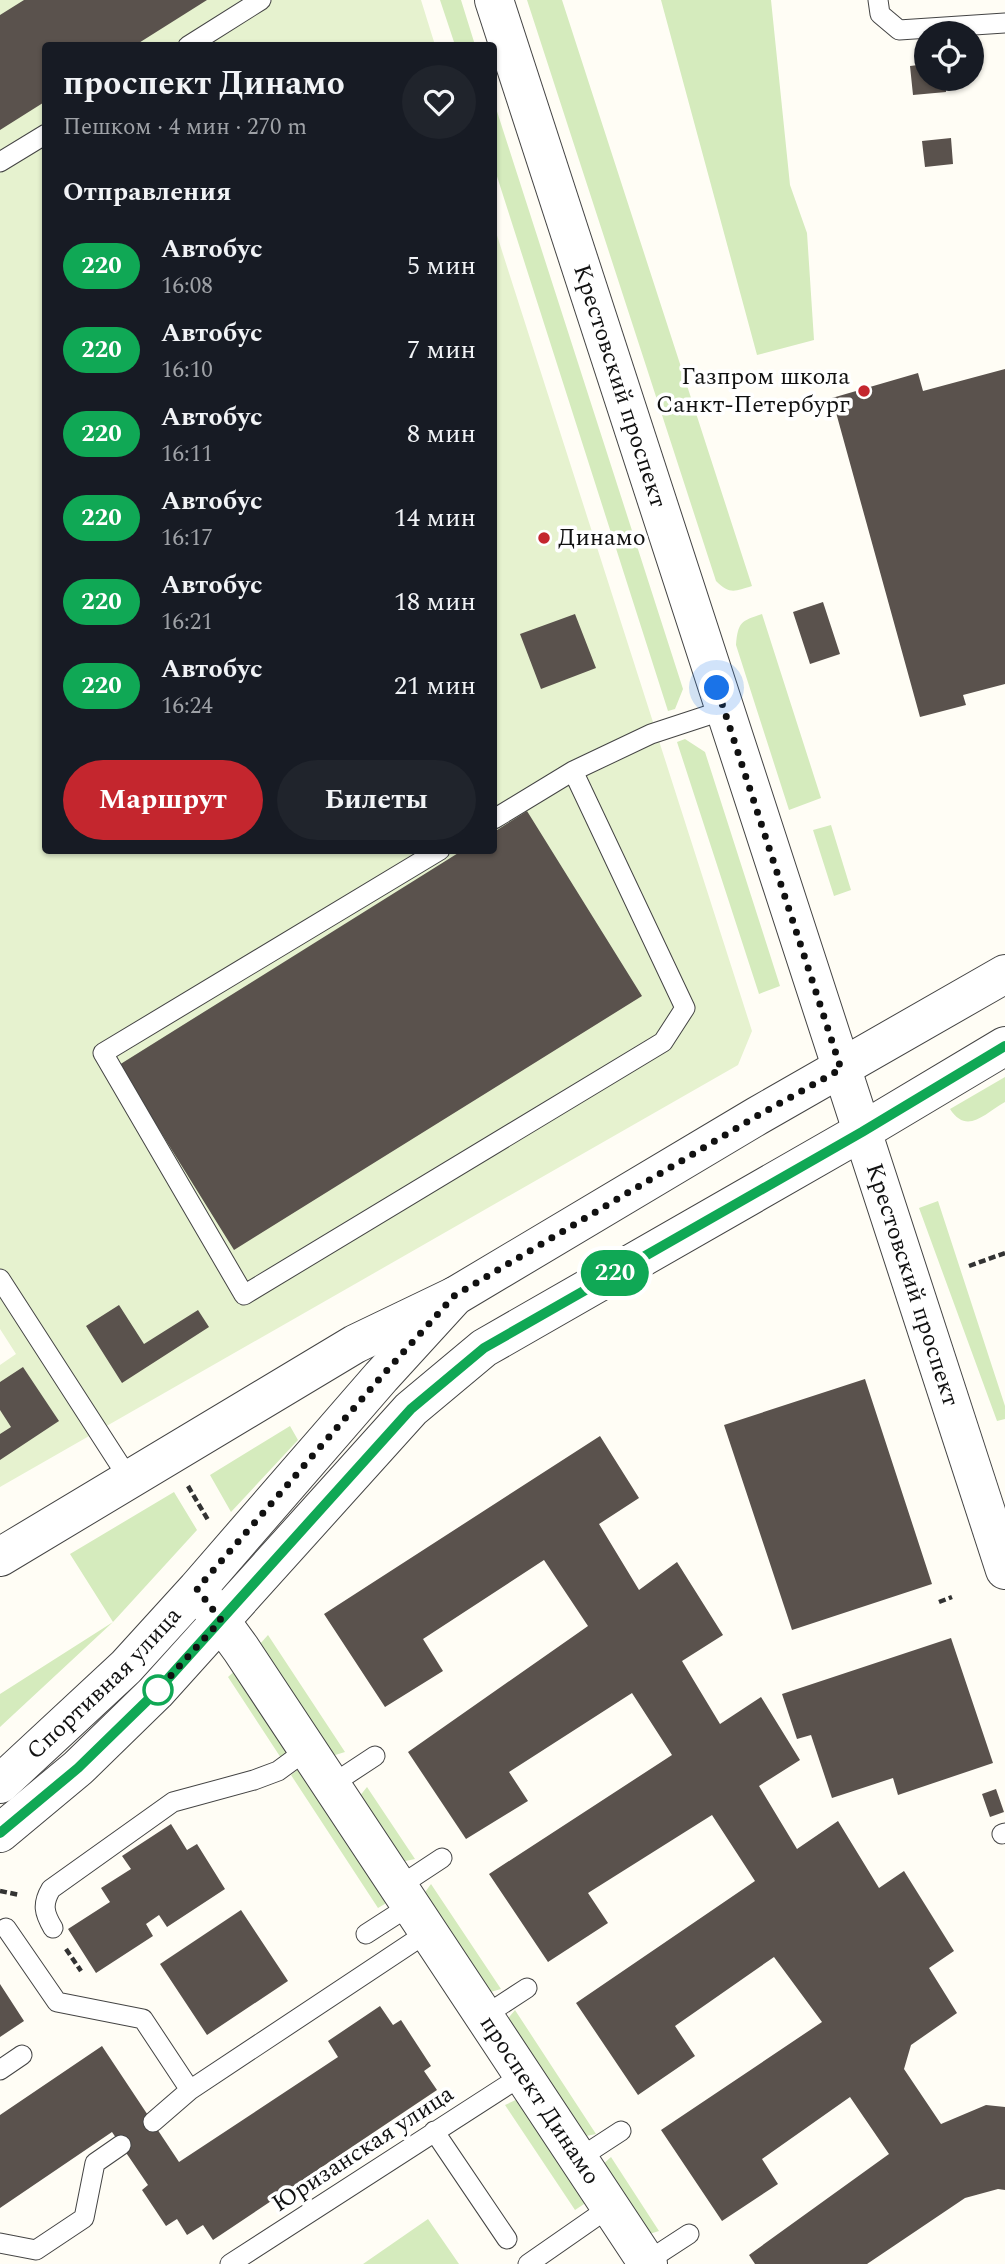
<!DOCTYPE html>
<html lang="ru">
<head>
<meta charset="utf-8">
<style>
  :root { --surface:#171b24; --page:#20242c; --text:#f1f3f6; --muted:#9ea1a6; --accent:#c4262e }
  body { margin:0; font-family:Spectral,serif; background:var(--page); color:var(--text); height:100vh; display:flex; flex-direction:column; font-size:26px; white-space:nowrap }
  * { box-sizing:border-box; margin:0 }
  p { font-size:23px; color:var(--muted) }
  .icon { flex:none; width:38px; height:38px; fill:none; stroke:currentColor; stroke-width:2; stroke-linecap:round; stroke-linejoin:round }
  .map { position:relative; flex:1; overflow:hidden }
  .drawer { position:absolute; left:42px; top:42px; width:455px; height:812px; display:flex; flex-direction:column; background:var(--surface); border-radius:7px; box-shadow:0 2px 5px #0004 }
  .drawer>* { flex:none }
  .badge { padding:0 14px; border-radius:23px; font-size:24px; line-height:46px }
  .buttons { position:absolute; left:914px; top:21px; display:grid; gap:14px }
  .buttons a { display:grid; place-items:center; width:70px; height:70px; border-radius:50%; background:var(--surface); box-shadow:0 2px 5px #0004; font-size:35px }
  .you { position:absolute; width:35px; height:35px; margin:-18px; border:5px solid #fff; border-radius:50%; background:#1a73e8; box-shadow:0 0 0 10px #1a73e833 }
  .map>.badge { position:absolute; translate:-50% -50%; box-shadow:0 0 0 4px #fff }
  h2 { padding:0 21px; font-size:26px; line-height:63px }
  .round { display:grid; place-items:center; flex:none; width:74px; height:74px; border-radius:37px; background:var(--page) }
  .headline { display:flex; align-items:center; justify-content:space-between; height:119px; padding:0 21px }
  h1 { font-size:33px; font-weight:700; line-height:52px }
  .button { display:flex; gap:14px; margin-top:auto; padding:14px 21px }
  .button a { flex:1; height:80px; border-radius:42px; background:var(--accent); color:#fff; font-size:28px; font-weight:700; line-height:80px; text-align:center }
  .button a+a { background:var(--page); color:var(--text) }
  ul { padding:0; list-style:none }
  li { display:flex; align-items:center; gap:21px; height:84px; padding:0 21px }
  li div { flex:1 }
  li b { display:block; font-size:26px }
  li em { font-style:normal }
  li .badge { min-width:77px; font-weight:700; text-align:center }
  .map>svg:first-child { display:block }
  .green { fill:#d5ebbd }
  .pitch { fill:#e6f2cf }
  .building { fill:#5a524d }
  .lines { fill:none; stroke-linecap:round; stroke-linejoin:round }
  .service-casing { stroke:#444; stroke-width:21 }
  .minor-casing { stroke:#444; stroke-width:40 }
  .tertiary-casing { stroke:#444; stroke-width:40 }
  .path { stroke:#333; stroke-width:4.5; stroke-dasharray:7 3.5; stroke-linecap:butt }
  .service { stroke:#fff; stroke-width:19 }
  .minor { stroke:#fff; stroke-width:38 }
  .tertiary { stroke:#fff; stroke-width:38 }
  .line-casing { stroke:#fff; stroke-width:16 }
  .line { stroke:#10a855; stroke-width:10 }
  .walk { stroke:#111; stroke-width:7; stroke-dasharray:0 12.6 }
  .poi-dot { fill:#c4262e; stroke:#fff; stroke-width:2.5 }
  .stop-dot { fill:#fff; stroke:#10a855; stroke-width:3.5 }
  .labels { text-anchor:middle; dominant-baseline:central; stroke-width:7; stroke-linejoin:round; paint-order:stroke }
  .poi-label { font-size:24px; fill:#111; stroke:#fff; text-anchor:end }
  .street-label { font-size:24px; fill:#111; stroke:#fff }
</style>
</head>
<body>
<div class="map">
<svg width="1005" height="2264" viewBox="0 0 1005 2264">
  <rect width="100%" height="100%" fill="#fffdf5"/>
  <path class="green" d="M440 0H461L475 45H455Z
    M527 0H562L752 586C735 591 730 595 716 581Z
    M661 0H771L790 185 807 233 814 340 757 355Z
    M494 102 683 689 675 709 668 711 494 167Z
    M762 614 821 798 789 810 736 645C738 622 741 621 762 614Z
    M685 739 705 752 780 986 759 994 677 742Z
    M831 825 851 890 834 896 813 830Z
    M1005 1077V1102C984 1114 967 1135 950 1109Z
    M938 1201 1005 1406V1419L997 1421 919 1208Z
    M290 1426 298 1440 231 1512 210 1475Z
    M174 1492 197 1530 113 1622 0 1727V1694L113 1622 70 1554Z
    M268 1635 345 1752 332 1756 259 1645Z
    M239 1667 287 1753 281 1758 228 1677Z
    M303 1769 388 1902 378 1908 291 1775 297 1770Z
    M367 1787 415 1859 401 1862 359 1797Z
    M431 1884 501 1989 487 1993 423 1895Z
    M515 2010 596 2134 581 2137 506 2021Z
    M520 2098 590 2200 575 2210 505 2105Z
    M611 2157 659 2231 646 2235 601 2166Z
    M428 2219 459 2264H363Z"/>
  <path class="pitch" d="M0 0H421L435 45 46 46V850H494V226L752 1031 738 1065 0 1487V1365L16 1354 0 1329Z"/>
  <path class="building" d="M24 0H207L134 46H46V101L0 130V15Z
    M926 64V79H945L946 92 913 95 910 66Z
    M951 138 953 164 925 167 922 141Z
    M1005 369V684L963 695 966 705 920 717 832 398 918 373 923 391Z
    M823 602 840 654 810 664 793 612Z
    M575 614 596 668 541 689 520 634Z
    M527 811 642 996 234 1250 119 1065 463 850H494V832Z
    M119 1305 144 1344 198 1310 209 1327 122 1383 86 1326Z
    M23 1367 59 1421 0 1460V1434L11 1427 0 1410V1382Z
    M865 1379 932 1584 792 1630 724 1425Z
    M600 1436 639 1498 599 1524 639 1590 677 1562 723 1635 682 1661 720 1724 761 1697 800 1760 759 1786 797 1849 838 1821 879 1888 904 1871 954 1951 929 1968 957 2013 911 2045 904 2069 941 2124 986 2105 1005 2107V2190L998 2189 965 2198 867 2264H755L749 2255 889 2154 850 2097 762 2159 778 2184 722 2221 661 2130 822 2022 774 1957 675 2026 695 2056 638 2095 576 2003 755 1881 712 1815 588 1893 608 1923 548 1962 489 1874 672 1755 632 1693 509 1772 528 1801 466 1839 408 1752 588 1626 544 1560 423 1639 443 1671 385 1707 324 1614Z
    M951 1638 993 1763 898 1795 893 1778 832 1798 811 1735 797 1739 782 1694Z
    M996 1789 1004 1812 990 1817 982 1794Z
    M171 1824 187 1850 197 1844 225 1889 167 1927 159 1915 146 1924 153 1936 96 1973 68 1929 110 1902 101 1888 131 1869 122 1856Z
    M241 1910 288 1981 207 2035 160 1964Z
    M0 1984 24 2021 0 2037Z
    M380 2006 393 2025 401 2020 431 2066 424 2071 437 2090 213 2240 203 2225 187 2235 177 2219 166 2226 142 2190 148 2185 112 2132 0 2208V2115L102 2046 179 2162 338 2057 328 2041Z"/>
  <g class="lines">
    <defs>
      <path id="service" d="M878 0 880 14 899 30 1005 23
        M188 46 261 0
        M0 162 46 134
        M494 819 573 771 651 734 724 710
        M440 850 103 1053 244 1295 663 1042 685 1008 573 771
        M0 1279 129 1479
        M331 1785 375 1756
        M1002 1834 1005 1833
        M398 1887 442 1858
        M6 1928 57 2002 143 2019 190 2090
        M53 1928C44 1913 42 1904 51 1889L173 1802 254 1780 278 1771 308 1749
        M366 1934 411 1905
        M484 2016 527 1988
        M0 2070 22 2055
        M153 2122 190 2090 428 1932
        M434 2131 507 2239
        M578 2159 621 2131
        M0 2243 36 2250 84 2218 95 2163 121 2145
        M646 2262 689 2234
        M230 2264 523 2075
        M528 2264 610 2207"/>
      <g id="minor">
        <path d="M0 1557 355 1344 455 1296"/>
        <path id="s1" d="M201 1594 241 1649 648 2264"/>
      </g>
      <g id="tertiary">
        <path id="s2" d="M494 0 1005 1570"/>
        <path id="s3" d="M0 1784 126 1667 197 1589 381 1377 455 1296 757 1116 1005 974"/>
        <path d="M0 1833 78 1768 156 1692 411 1409 484 1348 861 1132 1005 1046"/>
      </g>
    </defs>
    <use href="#service" class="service-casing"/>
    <use href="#minor" class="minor-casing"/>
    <use href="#tertiary" class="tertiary-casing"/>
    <path class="path" d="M969 1266 1005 1253
      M188 1486 208 1520
      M939 1602 952 1597
      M0 1891 20 1895
      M66 1949 81 1971"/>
    <use href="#service" class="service"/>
    <use href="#minor" class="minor"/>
    <use href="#tertiary" class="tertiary"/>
  </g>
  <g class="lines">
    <defs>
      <path id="line" d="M0 1833 78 1768 156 1692 411 1409 484 1348 862 1132 1005 1046"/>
    </defs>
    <use href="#line" class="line-casing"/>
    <use href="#line" class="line"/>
    <path class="walk" d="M158 1690 156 1692 221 1620 197 1589 381 1377 454 1296 757 1116 841 1069 717 688"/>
  </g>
  <g class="poi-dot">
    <circle cx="864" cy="391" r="7"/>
    <circle cx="544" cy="538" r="7"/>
  </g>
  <circle class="stop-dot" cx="158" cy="1690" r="14"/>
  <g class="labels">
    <g class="poi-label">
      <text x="850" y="377">Газпром школа<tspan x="850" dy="28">Санкт-Петербург</tspan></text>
      <text x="558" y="538" text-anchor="start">Динамо</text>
    </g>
    <g class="street-label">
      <text stroke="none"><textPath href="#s2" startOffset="406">Крестовский проспект</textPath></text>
      <text stroke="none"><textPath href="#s2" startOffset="1351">Крестовский проспект</textPath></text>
      <text stroke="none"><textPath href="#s3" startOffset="145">Спортивная улица</textPath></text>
      <text stroke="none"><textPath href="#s1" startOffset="609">проспект Динамо</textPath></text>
      <text transform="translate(363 2149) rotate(-33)">Юризанская улица</text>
    </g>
  </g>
</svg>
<div class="buttons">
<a><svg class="icon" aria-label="locate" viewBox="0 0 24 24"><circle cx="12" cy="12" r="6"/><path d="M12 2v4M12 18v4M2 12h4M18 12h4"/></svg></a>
</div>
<div class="you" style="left:717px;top:688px"></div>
<b class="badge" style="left:615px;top:1273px;background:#10a855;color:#fff">220</b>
<section class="drawer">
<div class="headline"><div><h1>проспект Динамо</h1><p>Пешком · 4 мин · 270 m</p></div><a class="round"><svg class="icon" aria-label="heart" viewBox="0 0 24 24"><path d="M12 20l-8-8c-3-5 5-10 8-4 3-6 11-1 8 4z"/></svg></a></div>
<h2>Отправления</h2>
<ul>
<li><span class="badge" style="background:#10a855;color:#fff">220</span><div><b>Автобус</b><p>16:08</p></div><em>5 мин</em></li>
<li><span class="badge" style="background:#10a855;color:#fff">220</span><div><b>Автобус</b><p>16:10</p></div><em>7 мин</em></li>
<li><span class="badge" style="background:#10a855;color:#fff">220</span><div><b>Автобус</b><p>16:11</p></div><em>8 мин</em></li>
<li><span class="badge" style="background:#10a855;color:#fff">220</span><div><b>Автобус</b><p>16:17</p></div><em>14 мин</em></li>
<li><span class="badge" style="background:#10a855;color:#fff">220</span><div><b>Автобус</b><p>16:21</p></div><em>18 мин</em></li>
<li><span class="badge" style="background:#10a855;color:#fff">220</span><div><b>Автобус</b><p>16:24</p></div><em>21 мин</em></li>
</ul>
<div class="button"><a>Маршрут</a><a>Билеты</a></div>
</section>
</div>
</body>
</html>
